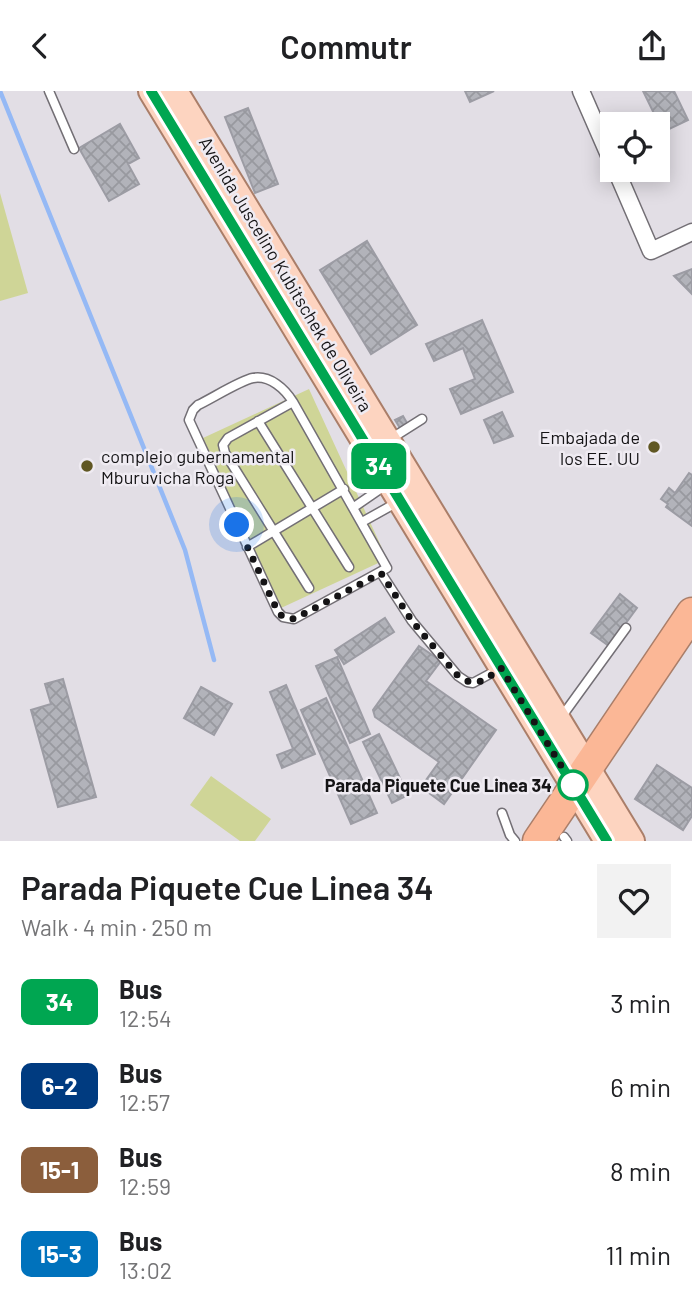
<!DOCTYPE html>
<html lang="en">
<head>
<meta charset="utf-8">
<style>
  :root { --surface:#fff; --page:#f2f2f2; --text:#202124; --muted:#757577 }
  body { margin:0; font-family:Barlow,sans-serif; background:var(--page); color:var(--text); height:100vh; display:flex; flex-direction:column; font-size:26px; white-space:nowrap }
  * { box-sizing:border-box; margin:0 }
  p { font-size:23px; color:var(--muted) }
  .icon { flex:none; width:38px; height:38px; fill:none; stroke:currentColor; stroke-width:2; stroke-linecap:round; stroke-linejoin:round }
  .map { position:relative; height:750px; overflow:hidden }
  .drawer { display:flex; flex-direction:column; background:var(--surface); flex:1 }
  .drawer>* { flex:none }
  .badge { padding:0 14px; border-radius:10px; font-size:24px; line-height:46px }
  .tools { position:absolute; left:600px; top:21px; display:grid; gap:14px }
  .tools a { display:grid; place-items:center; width:70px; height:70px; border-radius:0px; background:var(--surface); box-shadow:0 4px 18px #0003; font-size:35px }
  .you { position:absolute; width:35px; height:35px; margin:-18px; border:5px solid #fff; border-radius:50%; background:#1a73e8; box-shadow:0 0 0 10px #1a73e833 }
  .map>.badge { position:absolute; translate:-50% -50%; box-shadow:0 0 0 4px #fff }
  .round { display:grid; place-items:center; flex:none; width:74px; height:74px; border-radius:0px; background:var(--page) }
  .summary { display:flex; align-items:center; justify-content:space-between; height:119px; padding:0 21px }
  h1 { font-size:33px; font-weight:600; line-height:52px }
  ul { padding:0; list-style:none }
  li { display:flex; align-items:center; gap:21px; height:84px; padding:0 21px }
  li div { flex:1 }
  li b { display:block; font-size:26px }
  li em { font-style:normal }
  li .badge { min-width:77px; font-weight:700; text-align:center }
  header { display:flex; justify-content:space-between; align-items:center; height:91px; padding:0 21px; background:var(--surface); font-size:32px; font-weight:600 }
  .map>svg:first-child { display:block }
  .pitch { fill:#cfd597 }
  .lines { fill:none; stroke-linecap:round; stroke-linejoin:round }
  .stream { stroke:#95b9f5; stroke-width:4.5 }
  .building { fill:url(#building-cross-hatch); stroke:#9c9ca4; stroke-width:2 }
  .lane-casing { stroke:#736f75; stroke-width:11 }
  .street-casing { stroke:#736f75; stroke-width:19 }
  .primary-casing { stroke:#aa7e69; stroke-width:28 }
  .highway-casing { stroke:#aa7e69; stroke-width:33 }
  .lane { stroke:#fff; stroke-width:8 }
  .street { stroke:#fff; stroke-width:16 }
  .primary { stroke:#fdd4c0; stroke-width:24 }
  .highway { stroke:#fbb796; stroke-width:30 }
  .line-casing { stroke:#fff; stroke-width:16 }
  .line { stroke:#00a651; stroke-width:10 }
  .walk { stroke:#151416; stroke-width:7; stroke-dasharray:0 12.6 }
  .poi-dot { fill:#605723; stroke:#efebf2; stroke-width:2.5 }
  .stop-dot { fill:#fff; stroke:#00a651; stroke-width:3.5 }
  .labels { text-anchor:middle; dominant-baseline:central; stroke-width:5; stroke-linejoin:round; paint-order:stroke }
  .street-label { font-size:18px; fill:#151416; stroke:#efebf2 }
  .poi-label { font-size:18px; fill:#151416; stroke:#efebf2; text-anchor:end }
  .stop-label { font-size:18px; font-weight:bold; fill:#151416; stroke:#efebf2; text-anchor:end }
</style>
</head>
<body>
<header><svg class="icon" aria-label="back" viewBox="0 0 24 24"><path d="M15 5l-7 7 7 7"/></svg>Commutr<svg class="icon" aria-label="share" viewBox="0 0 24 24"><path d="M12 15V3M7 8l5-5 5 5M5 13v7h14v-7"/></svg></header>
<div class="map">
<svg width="692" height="750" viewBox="0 0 692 750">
  <defs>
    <pattern id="building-cross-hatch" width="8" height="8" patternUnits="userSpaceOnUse" patternTransform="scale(1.75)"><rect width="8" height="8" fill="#b2b3ba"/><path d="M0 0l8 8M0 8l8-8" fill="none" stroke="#98999f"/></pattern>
  </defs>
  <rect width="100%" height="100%" fill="#e2dee5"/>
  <path class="pitch" d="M0 102 28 202 0 210Z
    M309 298 387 468 281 517 203 347Z
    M211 685 271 728 255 750H240L190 714Z"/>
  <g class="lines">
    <path class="stream" d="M0 0 185 459 214 569"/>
  </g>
  <path class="building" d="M465 0H494L470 11Z
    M643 0H674L688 29 663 41Z
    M248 17 278 93 255 102 225 26Z
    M120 33 139 67 128 73 139 93 109 110 79 57Z
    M367 150 417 234 371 263 320 179Z
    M692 178V203L674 185Z
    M482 229 513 301 461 323 450 298 475 288 463 257 434 270 426 253Z
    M502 321 513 345 494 352 484 329Z
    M403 325 407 332 400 337 395 329Z
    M689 382 692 384V435L666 416 668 413 661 408 669 397 675 402Z
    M620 503 637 517 609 555 591 542Z
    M385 527 394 541 344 573 335 559Z
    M419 555 441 570 426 590 496 639 444 713 421 696 439 671 375 626 373 619Z
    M337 566 370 643 350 652 316 575Z
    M63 588 96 706 58 716 31 619 51 613 45 593Z
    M286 594 315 663 282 677 277 664 293 658 270 601Z
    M201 596 232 613 214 644 184 627Z
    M326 607 377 722 351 733 301 619Z
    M379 643 408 704 392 712 363 651Z
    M657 674 692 697V725L683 739 635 708Z"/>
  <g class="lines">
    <defs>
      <path id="lane" d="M49 0 74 58
        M293 311C285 298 270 284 253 287 241 289 211 308 198 314L193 319 189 329 278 521 283 526 294 528 387 477 293 311 228 347 223 354 225 362 309 497
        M258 330 349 476
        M392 347 422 328
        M354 416 386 394
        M362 431 396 412
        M247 456 344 398
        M381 482 412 530 458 585 467 591 473 592 499 578
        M560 628 626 537
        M502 722 510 744 515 750
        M564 746 567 750"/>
      <path id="street" d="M581 0 612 71
        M616 79 651 160 692 141"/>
      <path id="primary" d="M151 0 607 750
        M175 0 632 750"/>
      <path id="highway" d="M538 750 692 522"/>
    </defs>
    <use href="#lane" class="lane-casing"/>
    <use href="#street" class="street-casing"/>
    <use href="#primary" class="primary-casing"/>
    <use href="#highway" class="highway-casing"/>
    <use href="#lane" class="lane"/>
    <use href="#street" class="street"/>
    <use href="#primary" class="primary"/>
    <use href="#highway" class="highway"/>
  </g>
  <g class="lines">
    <defs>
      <path id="line" d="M151 0 607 750"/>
    </defs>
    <use href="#line" class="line-casing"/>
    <use href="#line" class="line"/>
    <path class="walk" d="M237 434 278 521 283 526 294 528 381 482 412 530 458 585C476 598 486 588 501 577L573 694"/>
  </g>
  <g class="poi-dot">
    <circle cx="654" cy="356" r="7"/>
    <circle cx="87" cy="375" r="7"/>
  </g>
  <circle class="stop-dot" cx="573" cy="694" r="14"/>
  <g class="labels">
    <g class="street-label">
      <text transform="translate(286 183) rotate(59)">Avenida Juscelino Kubitschek de Oliveira</text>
    </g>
    <g class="poi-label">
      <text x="640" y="346">Embajada de<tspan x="640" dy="21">los EE. UU</tspan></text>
      <text x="101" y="365" text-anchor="start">complejo gubernamental<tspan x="101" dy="21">Mburuvicha Roga</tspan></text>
    </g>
    <g class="stop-label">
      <text x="552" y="694">Parada Piquete Cue Linea 34</text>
    </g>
  </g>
</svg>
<div class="tools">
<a><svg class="icon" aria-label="locate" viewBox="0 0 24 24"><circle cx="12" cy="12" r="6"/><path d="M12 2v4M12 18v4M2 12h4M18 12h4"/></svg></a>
</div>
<div class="you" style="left:237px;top:434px"></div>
<b class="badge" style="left:379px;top:375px;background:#00a651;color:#fff">34</b>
</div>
<section class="drawer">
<div class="summary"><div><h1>Parada Piquete Cue Linea 34</h1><p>Walk · 4 min · 250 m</p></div><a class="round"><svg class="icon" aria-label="heart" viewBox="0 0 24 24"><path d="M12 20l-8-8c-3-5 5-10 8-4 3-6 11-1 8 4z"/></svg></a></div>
<ul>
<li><span class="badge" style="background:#00a651;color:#fff">34</span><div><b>Bus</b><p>12:54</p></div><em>3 min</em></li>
<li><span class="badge" style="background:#003b80;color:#fff">6-2</span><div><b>Bus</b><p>12:57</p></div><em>6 min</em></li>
<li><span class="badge" style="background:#8b5e3c;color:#fff">15-1</span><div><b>Bus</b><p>12:59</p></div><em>8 min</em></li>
<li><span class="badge" style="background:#0072bc;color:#fff">15-3</span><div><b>Bus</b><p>13:02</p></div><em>11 min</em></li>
</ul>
</section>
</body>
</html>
